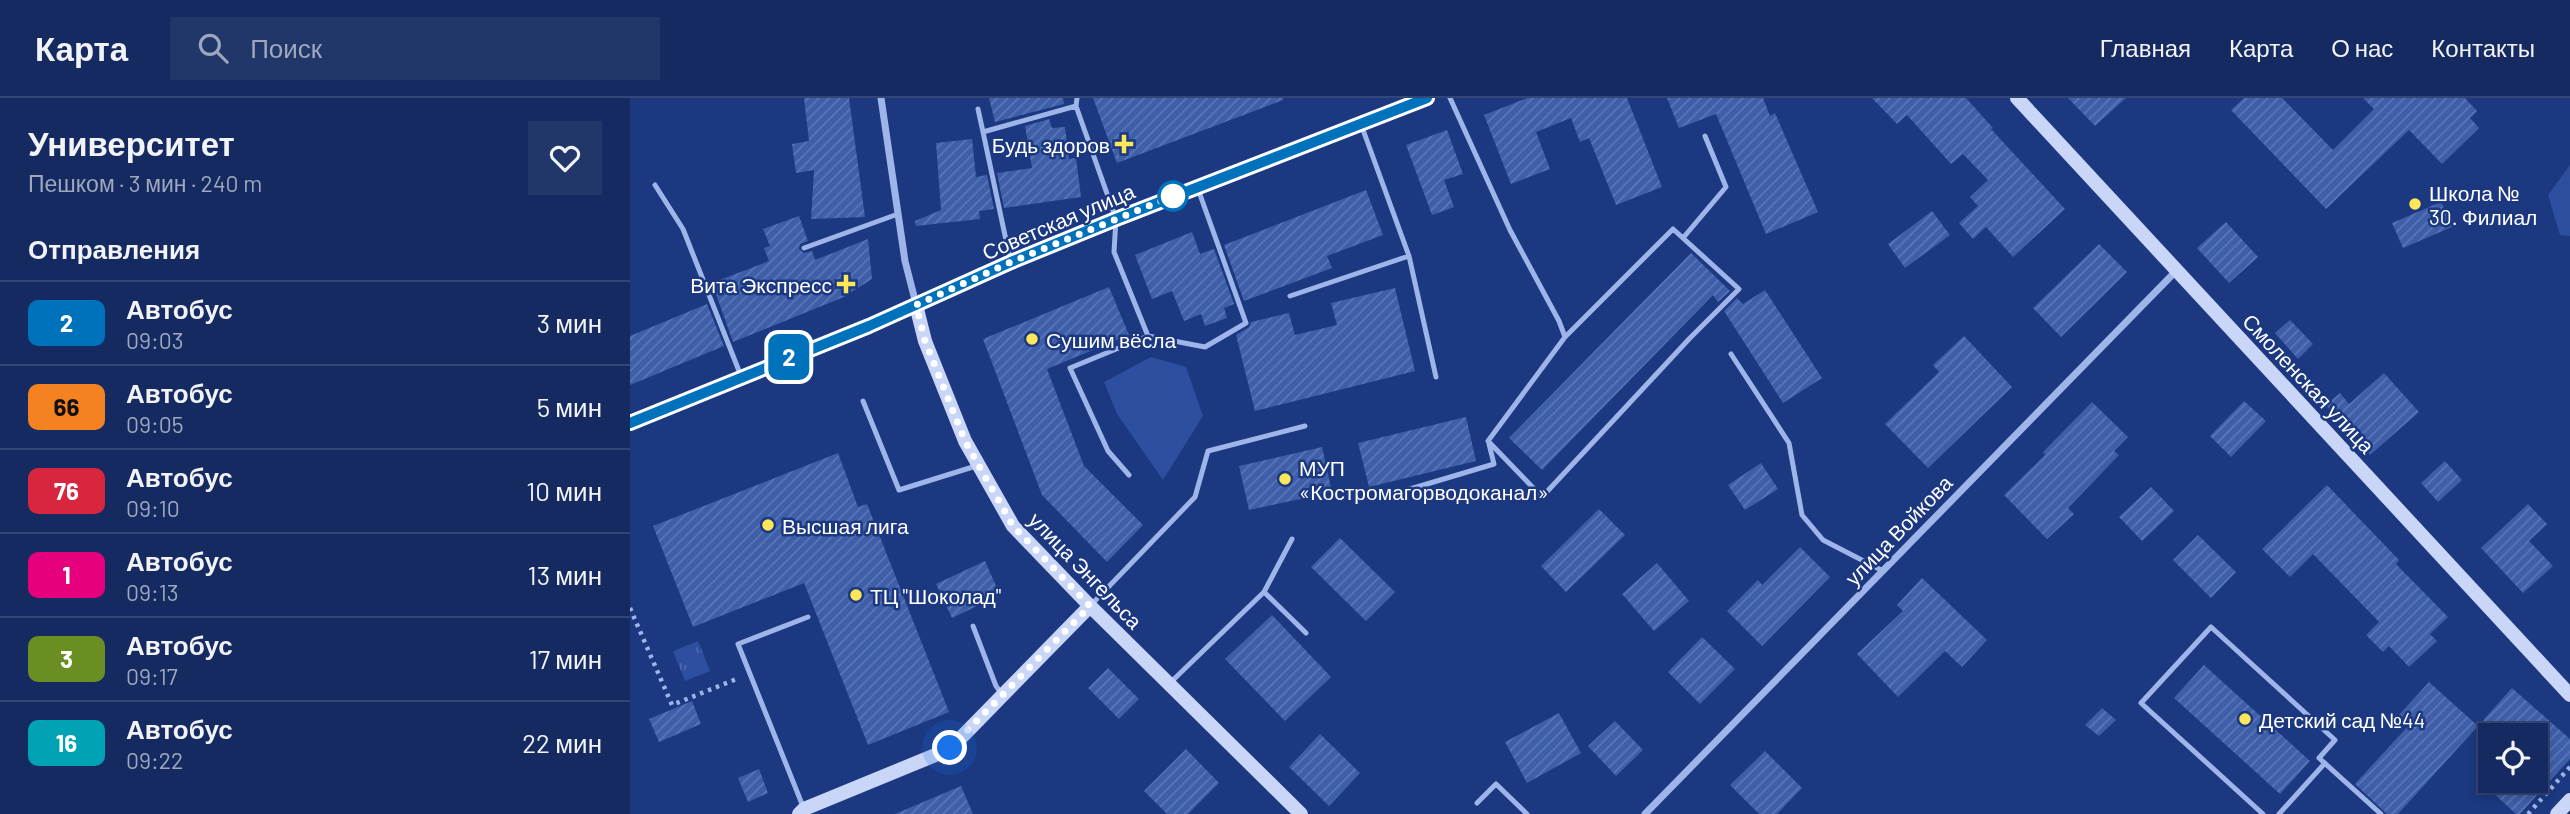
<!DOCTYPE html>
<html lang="ru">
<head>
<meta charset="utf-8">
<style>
  :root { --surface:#142a60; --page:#213669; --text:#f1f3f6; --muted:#9da7bd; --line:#334675 }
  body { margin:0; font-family:Barlow,sans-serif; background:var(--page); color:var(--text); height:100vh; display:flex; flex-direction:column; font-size:26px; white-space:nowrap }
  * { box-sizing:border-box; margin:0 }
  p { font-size:23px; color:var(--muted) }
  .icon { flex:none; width:38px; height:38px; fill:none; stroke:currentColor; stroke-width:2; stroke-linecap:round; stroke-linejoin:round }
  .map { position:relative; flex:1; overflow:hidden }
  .side { display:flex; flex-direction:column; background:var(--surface); width:630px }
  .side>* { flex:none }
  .badge { padding:0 14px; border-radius:10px; font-size:24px; line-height:46px }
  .fabs { position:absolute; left:1848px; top:625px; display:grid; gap:14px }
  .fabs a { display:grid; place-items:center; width:70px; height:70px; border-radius:0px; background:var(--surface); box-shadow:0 4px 10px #0003,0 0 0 2px var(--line); font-size:35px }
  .you { position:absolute; width:35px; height:35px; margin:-18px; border:5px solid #fff; border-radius:50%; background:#1a73e8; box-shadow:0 0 0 10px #1a73e833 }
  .map>.badge { position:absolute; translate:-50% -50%; box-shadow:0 0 0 4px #fff }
  h2 { padding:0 28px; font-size:26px; line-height:63px }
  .round { display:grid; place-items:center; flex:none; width:74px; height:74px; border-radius:0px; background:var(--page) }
  .overview { display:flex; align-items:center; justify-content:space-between; height:119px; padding:0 28px }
  h1 { font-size:33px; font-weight:800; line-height:52px }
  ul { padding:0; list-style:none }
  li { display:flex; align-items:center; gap:21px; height:84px; padding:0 28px; border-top:2px solid var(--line) }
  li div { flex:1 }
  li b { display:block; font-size:26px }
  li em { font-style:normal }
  li .badge { min-width:77px; font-weight:700; text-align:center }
  header { display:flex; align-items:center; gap:42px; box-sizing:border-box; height:98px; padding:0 35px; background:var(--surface); border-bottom:2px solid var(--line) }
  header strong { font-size:33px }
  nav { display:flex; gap:38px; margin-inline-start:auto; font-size:24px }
  .search { width:490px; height:63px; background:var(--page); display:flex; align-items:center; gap:18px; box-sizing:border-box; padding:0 24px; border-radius:0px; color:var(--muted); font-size:26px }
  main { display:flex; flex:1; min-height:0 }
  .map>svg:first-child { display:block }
  .grass { fill:url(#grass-tufts) }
  .green { fill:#2e4f9f }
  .building { fill:url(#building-hatch) }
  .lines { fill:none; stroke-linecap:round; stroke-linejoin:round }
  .path { stroke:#9eb5ea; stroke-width:4.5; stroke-dasharray:3.5 5; stroke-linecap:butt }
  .lane { stroke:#9eb5ea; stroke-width:5 }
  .street { stroke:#9eb5ea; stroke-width:7 }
  .secondary { stroke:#cad6f7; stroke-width:14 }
  .line-casing { stroke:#fff; stroke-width:16 }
  .line { stroke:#0072bc; stroke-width:10 }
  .walk { stroke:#fff; stroke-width:7; stroke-dasharray:0 12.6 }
  .poi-dot { fill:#fce65a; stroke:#1b3880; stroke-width:2.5 }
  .stop-dot { fill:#fff; stroke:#0072bc; stroke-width:3.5 }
  .labels { text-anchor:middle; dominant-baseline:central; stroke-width:5; stroke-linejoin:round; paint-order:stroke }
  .poi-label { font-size:21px; fill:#fff; stroke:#1b3880; text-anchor:start }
  .street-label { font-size:21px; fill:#fff; stroke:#1b3880 }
</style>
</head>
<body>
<header>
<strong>Карта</strong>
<div class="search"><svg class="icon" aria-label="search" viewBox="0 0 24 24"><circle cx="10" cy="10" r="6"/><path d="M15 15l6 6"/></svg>Поиск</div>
<nav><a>Главная</a><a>Карта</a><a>О нас</a><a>Контакты</a></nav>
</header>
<main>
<section class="side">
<div class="overview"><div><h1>Университет</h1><p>Пешком · 3 мин · 240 m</p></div><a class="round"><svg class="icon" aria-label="heart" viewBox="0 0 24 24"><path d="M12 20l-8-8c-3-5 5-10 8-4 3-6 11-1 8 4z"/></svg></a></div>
<h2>Отправления</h2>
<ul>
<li><span class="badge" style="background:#0072bc;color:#fff">2</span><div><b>Автобус</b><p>09:03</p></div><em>3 мин</em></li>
<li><span class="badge" style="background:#f58220;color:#111">66</span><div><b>Автобус</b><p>09:05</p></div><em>5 мин</em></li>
<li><span class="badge" style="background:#d7263d;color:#fff">76</span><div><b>Автобус</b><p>09:10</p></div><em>10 мин</em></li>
<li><span class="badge" style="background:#e6007e;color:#fff">1</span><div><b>Автобус</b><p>09:13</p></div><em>13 мин</em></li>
<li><span class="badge" style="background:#6b8e23;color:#fff">3</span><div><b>Автобус</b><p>09:17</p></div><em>17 мин</em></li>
<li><span class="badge" style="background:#00a3b4;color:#fff">16</span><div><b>Автобус</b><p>09:22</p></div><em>22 мин</em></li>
</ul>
</section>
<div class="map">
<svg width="1940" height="716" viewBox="0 0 1940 716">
  <defs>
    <pattern id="grass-tufts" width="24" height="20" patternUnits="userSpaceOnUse" patternTransform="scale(1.75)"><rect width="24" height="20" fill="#2e4f9f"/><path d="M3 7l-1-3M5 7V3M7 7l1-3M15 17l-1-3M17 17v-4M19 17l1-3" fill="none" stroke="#4d69ad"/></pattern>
    <pattern id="building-hatch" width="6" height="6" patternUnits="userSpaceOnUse" patternTransform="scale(1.75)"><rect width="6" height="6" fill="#3e5ea9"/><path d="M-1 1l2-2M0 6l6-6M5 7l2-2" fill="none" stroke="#5b76b6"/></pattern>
  </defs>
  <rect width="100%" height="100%" fill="#1b3880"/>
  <path class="grass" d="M68 543 80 573 55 583 43 553Z"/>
  <path class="green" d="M1940 67V138L1930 137 1918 97Z
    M521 259 556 269 573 318 533 382 487 316 474 284Z"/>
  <path class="building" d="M174 0H219L235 119 181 121 184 72 166 75 162 46 179 43Z
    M359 0H433L434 6 365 24Z
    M463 0H653V2L487 65Z
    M897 0H997L1032 89 986 107 959 40 950 44 941 20 906 34 920 71 881 86 854 17Z
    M1037 0H1133L1140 18 1145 15 1188 114 1136 136 1086 16 1049 30Z
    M1242 0H1336L1363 30 1361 31 1435 111 1383 159 1356 129 1343 141 1329 125 1348 108 1340 99 1358 82 1333 56 1321 66 1277 17 1267 26Z
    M1438 0H1496L1465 28Z
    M1614 0H1652L1703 52 1744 11 1733 0H1835L1847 13 1840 20 1849 30 1812 66 1779 32 1696 111 1601 12Z
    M419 21 422 30 435 29 439 61 446 60 451 99 374 110 367 75 402 70 395 28Z
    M817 32 833 76 814 82 824 109 802 117 776 47Z
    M342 41 346 79 357 77 364 111 349 113 350 121 286 128 285 123 311 112 306 45Z
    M736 92 753 137 697 158 702 170 614 203 594 147Z
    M1811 104 1822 129 1773 150 1762 125Z
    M1302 113 1320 137 1275 170 1258 146Z
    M169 118 178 143 170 146 169 151 174 155 182 153 185 162 238 141 242 181 214 199 103 244 82 185 139 163 134 150 140 148 133 131Z
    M1596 124 1628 159 1599 185 1567 150Z
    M562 134 570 156 584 151 604 206 594 210 597 220 575 228 571 216 554 223 542 193 522 201 505 157Z
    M1469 146 1497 174 1431 239 1403 210Z
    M1061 155 1100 193 1088 204 1083 197 912 372 879 340Z
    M479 189 499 237 417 271 454 368 513 427 477 464 412 397 353 241Z
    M765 190 785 273 625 313 606 237 619 229 621 224 659 215 665 237 707 227 701 205Z
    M1135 192 1192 280 1153 305 1094 213 1107 200 1113 206Z
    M77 206 94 248 0 287V238Z
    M1660 222 1683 246 1668 261 1645 235Z
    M1334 238 1382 289 1298 370 1255 326 1309 274 1303 267Z
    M1754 275 1789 314 1740 357 1696 307 1710 295 1719 306Z
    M1614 303 1636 323 1601 359 1580 338Z
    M1462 304 1498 339 1484 353 1489 357 1438 410 1444 416 1417 441 1374 397 1415 357 1413 354Z
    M836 319 846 363 739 389 728 345Z
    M692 349 702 394 619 412 609 368Z
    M208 355 228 409 237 406 319 614 238 647 174 485 63 529 23 428Z
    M1815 363 1832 382 1808 404 1791 385Z
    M1131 365 1148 391 1115 412 1098 387Z
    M1697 387 1769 462 1766 466 1818 519 1800 536 1807 543 1779 569 1759 548 1753 554 1736 537 1749 524 1683 456 1660 479 1632 451Z
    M1521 389 1544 413 1512 443 1489 419Z
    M1898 406 1917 426 1899 443 1923 468 1893 495 1851 450Z
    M969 411 995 437 936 494 911 468Z
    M1568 437 1606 474 1581 500 1543 462Z
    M710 440 765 494 736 523 681 469Z
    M1170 449 1200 479 1132 548 1097 513 1128 482 1132 487Z
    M355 463 370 497 322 520 306 486Z
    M1027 465 1059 503 1024 533 992 496Z
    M1292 480 1357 542 1332 569 1315 553 1268 599 1227 556 1273 513 1267 507Z
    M642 517 701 579 655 623 595 561Z
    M1072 539 1105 571 1070 606 1038 574Z
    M1574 567 1680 663 1650 696 1544 600Z
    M478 570 509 601 489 621 458 590Z
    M1799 584 1848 628 1768 716H1757L1725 686 1779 627 1769 617Z
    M1882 590 1940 641V661L1890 716H1886L1849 682H1906V637H1858L1848 628Z
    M62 603 71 626 29 644 19 621Z
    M1472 610 1486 622 1469 638 1455 627Z
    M929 615 951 655 897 685 875 644Z
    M985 623 1013 652 986 678 958 648Z
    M690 636 730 675 699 708 659 669Z
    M556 651 589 685 558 716H537L514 693Z
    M1135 653 1172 690 1147 716H1129L1100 687Z
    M129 671 138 695 118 704 108 680Z
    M331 688 343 716H265Z"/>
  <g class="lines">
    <path class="path" d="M0 510 42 607 109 580
      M1898 716 1940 669"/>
    <path class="lane" d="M447 0 446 8 486 121 484 154 518 238 440 270 478 353 499 377
      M820 0 880 132 929 223 935 239
      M348 11 353 34
      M25 87 53 131 111 278
      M1043 131 1109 191 1060 240 912 399 858 343 935 239Z
      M1053 140 1096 89 1075 38
      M174 150 268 116
      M779 158 806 279
      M380 161 353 34 446 8
      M660 198 779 158 732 29
      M518 238 575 249 616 225 568 91
      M1101 256 1159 345 1172 417 1193 442 1253 473
      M233 303 269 392 346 368
      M750 400 864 366 859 346
      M634 494 676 535
      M461 507 565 399 578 353 675 328
      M343 528 366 588 372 596
      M541 584 634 494 662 441
      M847 705 866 686 897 716
      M174 711 108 546 178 519
      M1633 716 1511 605 1581 529 1705 642 1689 660 1751 716
      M1649 716 1695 665"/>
    <path class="street" d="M251 0 275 163 286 206
      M1015 716 1546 173"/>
    <path class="secondary" d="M1387 0 1940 597
      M286 207 295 243 335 343 383 428 460 508 671 716
      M0 325 239 228 381 164 486 121 797 0
      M169 716 174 711 320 651 460 508
      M1927 716 1940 702"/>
  </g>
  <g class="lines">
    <defs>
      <path id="line" d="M0 325 239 228 381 164 486 121 797 0"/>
    </defs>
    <use href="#line" class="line-casing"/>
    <use href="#line" class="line"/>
    <path class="walk" d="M320 650 460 508 383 428 335 343 295 243 286 207 381 164 543 98"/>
  </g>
  <g class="poi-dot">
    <path d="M490.5 35.5h7v7h7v7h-7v7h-7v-7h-7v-7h7z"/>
    <circle cx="1785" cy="106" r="7"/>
    <path d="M212.5 175.5h7v7h7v7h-7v7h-7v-7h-7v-7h7z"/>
    <circle cx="402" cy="241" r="7"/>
    <circle cx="655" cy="381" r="7"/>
    <circle cx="138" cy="427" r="7"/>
    <circle cx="226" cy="497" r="7"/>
    <circle cx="1615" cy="621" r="7"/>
  </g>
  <circle class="stop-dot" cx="543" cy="98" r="14"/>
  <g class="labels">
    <g class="poi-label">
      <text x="480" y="46" text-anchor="end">Будь здоров</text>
      <text x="1799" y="94">Школа №<tspan x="1799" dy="24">30. Филиал</tspan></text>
      <text x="202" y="186" text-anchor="end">Вита Экспресс</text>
      <text x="416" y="241">Сушим вёсла</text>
      <text x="669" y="369">МУП<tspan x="669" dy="24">«Костромагорводоканал»</tspan></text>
      <text x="152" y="427">Высшая лига</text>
      <text x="240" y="497">ТЦ "Шоколад"</text>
      <text x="1629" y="621">Детский сад №44</text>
    </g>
    <g class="street-label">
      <text transform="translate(428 123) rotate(-23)">Советская улица</text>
      <text transform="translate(1679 285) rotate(47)">Смоленская улица</text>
      <text transform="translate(1268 432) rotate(-46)">улица Войкова</text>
      <text transform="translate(456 472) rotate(46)">улица Энгельса</text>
    </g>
  </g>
</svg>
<div class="fabs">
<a><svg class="icon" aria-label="locate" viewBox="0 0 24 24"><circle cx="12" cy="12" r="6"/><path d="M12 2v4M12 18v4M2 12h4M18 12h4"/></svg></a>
</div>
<div class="you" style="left:320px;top:650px"></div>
<b class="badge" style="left:159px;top:259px;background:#0072bc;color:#fff">2</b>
</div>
</main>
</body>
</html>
